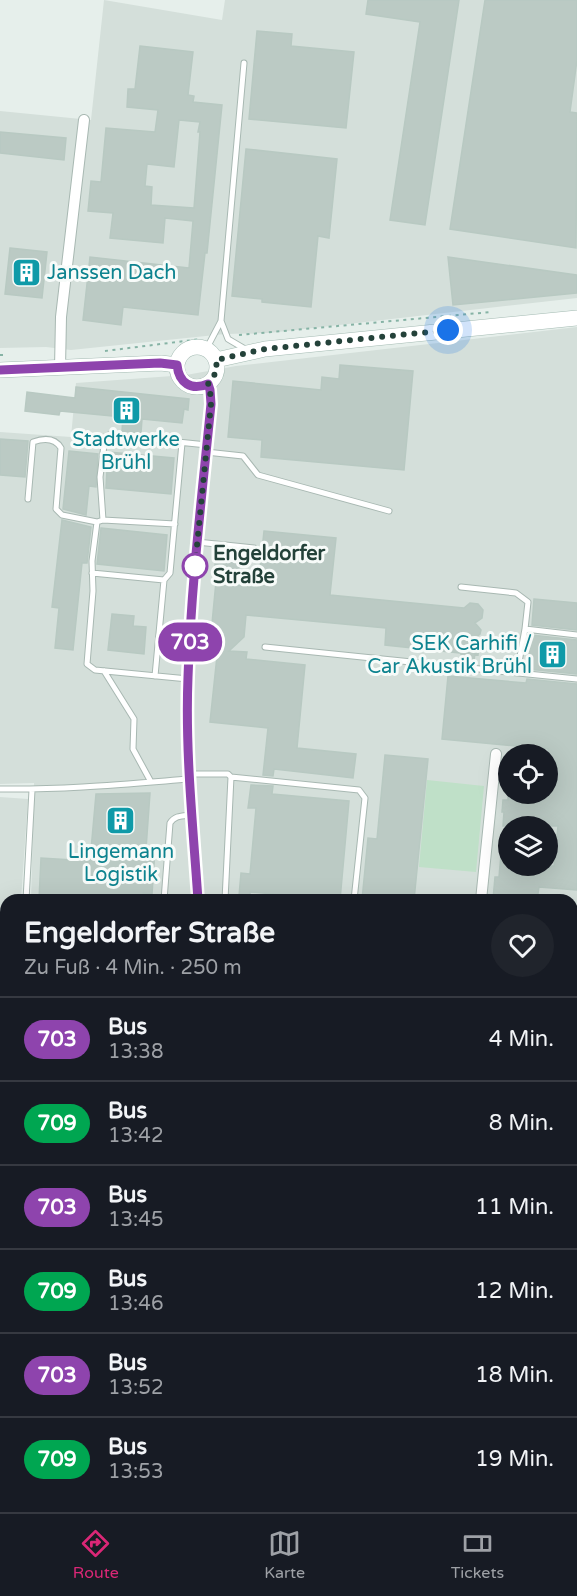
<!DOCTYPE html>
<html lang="de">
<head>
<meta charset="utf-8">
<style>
  :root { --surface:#171b24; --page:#20242c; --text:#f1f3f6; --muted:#9ea1a6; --line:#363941; --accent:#db2777 }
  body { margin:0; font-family:"Varela Round",sans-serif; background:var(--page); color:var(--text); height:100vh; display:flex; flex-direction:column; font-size:22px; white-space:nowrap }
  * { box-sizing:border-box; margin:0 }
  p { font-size:20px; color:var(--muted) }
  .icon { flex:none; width:33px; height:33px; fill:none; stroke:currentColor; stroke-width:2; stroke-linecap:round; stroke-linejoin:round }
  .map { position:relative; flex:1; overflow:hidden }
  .details { position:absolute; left:0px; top:894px; width:578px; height:618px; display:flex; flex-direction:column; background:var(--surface); border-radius:18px 18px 0 0; box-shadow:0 6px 24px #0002 }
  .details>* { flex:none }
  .badge { padding:0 12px; border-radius:20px; font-size:21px; line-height:39px }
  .buttons { position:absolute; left:498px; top:744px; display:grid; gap:12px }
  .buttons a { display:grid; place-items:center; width:60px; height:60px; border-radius:50%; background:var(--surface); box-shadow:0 6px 24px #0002; font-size:30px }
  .you { position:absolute; width:30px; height:30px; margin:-15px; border:4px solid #fff; border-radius:50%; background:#1a73e8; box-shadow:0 0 0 9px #1a73e833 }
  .map>.badge { position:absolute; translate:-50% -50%; box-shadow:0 0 0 3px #fff }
  .round { display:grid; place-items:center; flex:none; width:63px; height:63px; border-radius:32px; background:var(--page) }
  .head { display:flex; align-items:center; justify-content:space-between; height:102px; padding:0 24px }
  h1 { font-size:28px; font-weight:700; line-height:45px }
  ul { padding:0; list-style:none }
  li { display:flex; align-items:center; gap:18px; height:84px; padding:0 24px; border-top:2px solid var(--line) }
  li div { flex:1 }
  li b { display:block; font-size:22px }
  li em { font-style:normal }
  li .badge { min-width:66px; font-weight:700; text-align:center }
  .menu { display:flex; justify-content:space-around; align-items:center; height:84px; border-top:2px solid var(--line); background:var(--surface); font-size:16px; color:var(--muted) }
  .menu a { display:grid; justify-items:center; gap:3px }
  .menu .current { color:var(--accent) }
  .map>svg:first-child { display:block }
  .built { fill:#d4dfda; fill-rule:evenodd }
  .green { fill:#bfe0c8 }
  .water { fill:#8ec9d4 }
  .building { fill:#bbcac4; stroke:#b8c9c2; stroke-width:1.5; fill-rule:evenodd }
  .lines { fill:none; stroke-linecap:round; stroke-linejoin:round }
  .lane-casing { stroke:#a8b8b2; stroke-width:7 }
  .street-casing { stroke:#a8b8b2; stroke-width:12 }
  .secondary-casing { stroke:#a4bbb3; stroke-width:16 }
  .highway-casing { stroke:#c2cac8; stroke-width:20 }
  .path { stroke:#86b3a5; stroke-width:2; stroke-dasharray:3 4.5; stroke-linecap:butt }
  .lane { stroke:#fff; stroke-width:5 }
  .street { stroke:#fff; stroke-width:10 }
  .secondary { stroke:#fff; stroke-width:15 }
  .highway { stroke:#2f6f62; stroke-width:18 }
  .line-casing { stroke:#fff; stroke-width:14 }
  .line { stroke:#8e44ad; stroke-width:9 }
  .walk { stroke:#24423a; stroke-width:6; stroke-dasharray:0 10.8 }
  .stop-dot { fill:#fff; stroke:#8e44ad; stroke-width:3 }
  .labels { text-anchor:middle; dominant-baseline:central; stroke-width:6; stroke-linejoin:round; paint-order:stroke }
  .culture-label { font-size:20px; fill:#0d838f; stroke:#f7fbf9 }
  .stop-label { font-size:20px; font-weight:bold; fill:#24423a; stroke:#f7fbf9; text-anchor:start }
</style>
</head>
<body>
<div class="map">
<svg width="577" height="1512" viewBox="0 0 577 1512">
  <rect width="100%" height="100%" fill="#e6efeb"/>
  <path class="built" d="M104 0 222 20 225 0H577V298L269 333 225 334 71 350 46 347 0 348V111L91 120Z
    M577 327V1019H572V900H31L34 783 0 784V432L71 437 76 383 186 375 236 366ZM508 754H548V794H508ZM508 826H548V866H508Z
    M0 797 28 799 21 900H6V999H0Z
    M0 1019H6V1155L0 1157Z"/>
  <path class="green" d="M427 780 484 786 476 872 419 867Z
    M83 1506H420V1512H71Z"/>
  <path class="water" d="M577 1458V1512H538L539 1506H572V1459Z"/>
  <path class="building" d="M368 0H459L425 225 390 220 420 22 366 14Z
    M485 0H577V60L570 112 577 113 576 248 450 229Z
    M257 31 292 34 291 46 354 52 346 128 249 119Z
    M140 46 193 52 188 95 194 96 193 102 222 105 207 253H205L198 315 123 307 121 325 83 320 90 257 189 268 193 221 165 218 163 243 110 238 113 213 88 211 91 181 101 182 106 128 155 132 158 110 127 107 128 89H135ZM179 120 200 122 198 132H200L194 208 151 205 152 187 145 186 147 164 174 167Z
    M0 132 66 138 64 160 0 153Z
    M246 149 337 159 329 238 318 236 311 307 262 302V299L232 296Z
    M10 248 47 252 42 298 5 294Z
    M448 257 577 275V293L453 305Z
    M340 365 413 371 404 470 261 457 262 440 228 437 233 381 321 390 322 377 339 379Z
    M76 387 189 399 188 410 184 409 182 423 142 419 141 433 122 431 123 417 60 411 59 415 25 411 27 392 75 398Z
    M0 439 28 441 25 477 0 475Z
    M69 451 98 454 96 487 89 486 86 515 63 509Z
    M108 452 174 458 171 494 106 488Z
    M62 520 91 527 87 563H82L73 650 55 648 59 608 52 607Z
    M101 528 167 535 164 571 97 564Z
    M264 531 336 538 330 595 464 608 470 603 478 604 483 610 482 618 475 623 481 630 480 634 473 640 479 647 478 655 475 654 474 660 465 659 460 653 385 645 386 628 246 615 244 637 229 651 247 652 246 659 305 665 297 748 356 754 353 778 274 769 273 776 263 775 268 728 210 722 217 656 209 655 217 571H214L216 559 240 561 237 585 258 588Z
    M534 599 577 603V630L532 625Z
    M112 614 134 616 133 626 146 627 144 654 108 650Z
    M531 635 577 640V674L528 669Z
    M448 676 526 683 527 679 577 684V890L539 887 537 900H493L495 877H499L502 843 508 844V866H554L558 826H503L504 812H502L503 800H508V794H548V749L442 739Z
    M385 755 428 759 414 900H362L368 838 377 839Z
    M251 785 273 786 272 794 349 801 340 900H283L284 895 250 892V897L239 896 241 873 250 874 256 808H248Z
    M150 793 146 849 155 850 152 894 143 893 142 900H39L41 858 90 861 96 794Z"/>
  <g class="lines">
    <defs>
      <path id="lane" d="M221 321 228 339 245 349
        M204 348 209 344 221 321 244 63
        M206 452 243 456 258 475 389 511
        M28 499 33 442C44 438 55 438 61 448L56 509 62 515 97 522
        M103 520 100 477 105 437 109 435 207 445
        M175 524 103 520 97 522 92 561 93 591 87 664 95 670 188 679
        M197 542 254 548
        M92 573 164 580 155 676
        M164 580 170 573 182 443
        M461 587 516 593 528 602 525 629
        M265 647 577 679
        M104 671 134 719 133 749 151 782
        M517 673 525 629 577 635
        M189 774H228L231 777 225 900
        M231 777 359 790 365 798 354 900
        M0 789C63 790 126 784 189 779
        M26 900 32 790
        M164 900 170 823C175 815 183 816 191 815
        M0 1113H6"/>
      <path id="street" d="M60 368 61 317 84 120
        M198 900C192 826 185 751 188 677 191 586 202 495 211 404L210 390 208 384
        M481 900 496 754
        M572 945 577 943
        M0 1013H6"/>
      <path id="secondary" d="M177 367a20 20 0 1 1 40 0a20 20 0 1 1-40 0Z
        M216 360 265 349 577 318
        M0 370 161 363 177 365"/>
      <path id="highway" d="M572 1211H577
        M572 1232 577 1231
        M0 1245 6 1244
        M0 1266 6 1265"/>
    </defs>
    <use href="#lane" class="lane-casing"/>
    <use href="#street" class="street-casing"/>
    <use href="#secondary" class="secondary-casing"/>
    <use href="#highway" class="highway-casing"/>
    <path class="path" d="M239 335 491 312
      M105 351 201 339
      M0 355H7"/>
    <use href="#lane" class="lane"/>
    <use href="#street" class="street"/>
    <use href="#secondary" class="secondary"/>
    <use href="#highway" class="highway"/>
  </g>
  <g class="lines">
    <defs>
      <path id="line" d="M0 370 160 363 177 365C179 383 191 391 208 384L210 390 211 404C202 495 191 586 188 677 185 751 193 826 198 900"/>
    </defs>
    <use href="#line" class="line-casing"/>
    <use href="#line" class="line"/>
    <path class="walk" d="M195 566 211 404 210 390 208 384 217 371 216 360 265 349 448 330"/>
  </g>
  <defs>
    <symbol id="building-square" viewBox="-11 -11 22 22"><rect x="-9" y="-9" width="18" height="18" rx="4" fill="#0f9aa8" stroke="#f7fbf9"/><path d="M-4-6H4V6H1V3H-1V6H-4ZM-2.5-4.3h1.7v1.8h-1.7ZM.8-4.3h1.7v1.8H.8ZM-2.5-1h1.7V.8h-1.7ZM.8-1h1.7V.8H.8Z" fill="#fff"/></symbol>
  </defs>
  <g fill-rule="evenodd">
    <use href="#building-square" x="10" y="256" width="33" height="33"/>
    <use href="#building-square" x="110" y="394" width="33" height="33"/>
    <use href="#building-square" x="536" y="638" width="33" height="33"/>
    <use href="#building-square" x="104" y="804" width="33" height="33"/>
  </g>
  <circle class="stop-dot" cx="195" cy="566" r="12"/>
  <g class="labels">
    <g class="culture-label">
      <text x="47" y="273" text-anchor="start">Janssen Dach</text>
      <text x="126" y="440">Stadtwerke<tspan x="126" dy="23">Brühl</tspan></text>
      <text x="532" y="644" text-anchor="end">SEK Carhifi /<tspan x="532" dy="23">Car Akustik Brühl</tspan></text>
      <text x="121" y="852">Lingemann<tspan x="121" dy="23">Logistik</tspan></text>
    </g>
    <g class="stop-label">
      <text x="213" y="554">Engeldorfer<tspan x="213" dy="23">Straße</tspan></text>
    </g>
  </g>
</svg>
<div class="buttons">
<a><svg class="icon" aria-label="locate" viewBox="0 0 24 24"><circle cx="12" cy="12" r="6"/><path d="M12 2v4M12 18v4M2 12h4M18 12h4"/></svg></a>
<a><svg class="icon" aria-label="layers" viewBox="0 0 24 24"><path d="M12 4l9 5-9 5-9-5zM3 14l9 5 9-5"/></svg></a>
</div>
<div class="you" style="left:448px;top:330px"></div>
<b class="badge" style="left:190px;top:642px;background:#8e44ad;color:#fff">703</b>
<section class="details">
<div class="head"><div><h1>Engeldorfer Straße</h1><p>Zu Fuß · 4 Min. · 250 m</p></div><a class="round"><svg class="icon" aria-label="heart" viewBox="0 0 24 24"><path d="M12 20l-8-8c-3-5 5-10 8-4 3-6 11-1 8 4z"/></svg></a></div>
<ul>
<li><span class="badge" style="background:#8e44ad;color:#fff">703</span><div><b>Bus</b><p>13:38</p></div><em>4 Min.</em></li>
<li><span class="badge" style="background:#00a651;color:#fff">709</span><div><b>Bus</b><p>13:42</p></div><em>8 Min.</em></li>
<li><span class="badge" style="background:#8e44ad;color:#fff">703</span><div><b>Bus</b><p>13:45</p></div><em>11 Min.</em></li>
<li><span class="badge" style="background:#00a651;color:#fff">709</span><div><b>Bus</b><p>13:46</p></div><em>12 Min.</em></li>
<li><span class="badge" style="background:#8e44ad;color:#fff">703</span><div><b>Bus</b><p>13:52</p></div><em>18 Min.</em></li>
<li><span class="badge" style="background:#00a651;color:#fff">709</span><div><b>Bus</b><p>13:53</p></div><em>19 Min.</em></li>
</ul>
</section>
</div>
<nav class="menu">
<a class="current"><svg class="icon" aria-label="directions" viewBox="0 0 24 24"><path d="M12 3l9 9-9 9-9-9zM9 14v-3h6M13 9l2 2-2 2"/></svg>Route</a>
<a><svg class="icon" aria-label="map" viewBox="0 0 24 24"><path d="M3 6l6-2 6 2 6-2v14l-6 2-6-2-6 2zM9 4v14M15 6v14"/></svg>Karte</a>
<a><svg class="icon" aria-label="tickets" viewBox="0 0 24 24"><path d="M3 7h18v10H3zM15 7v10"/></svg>Tickets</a>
</nav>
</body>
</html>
